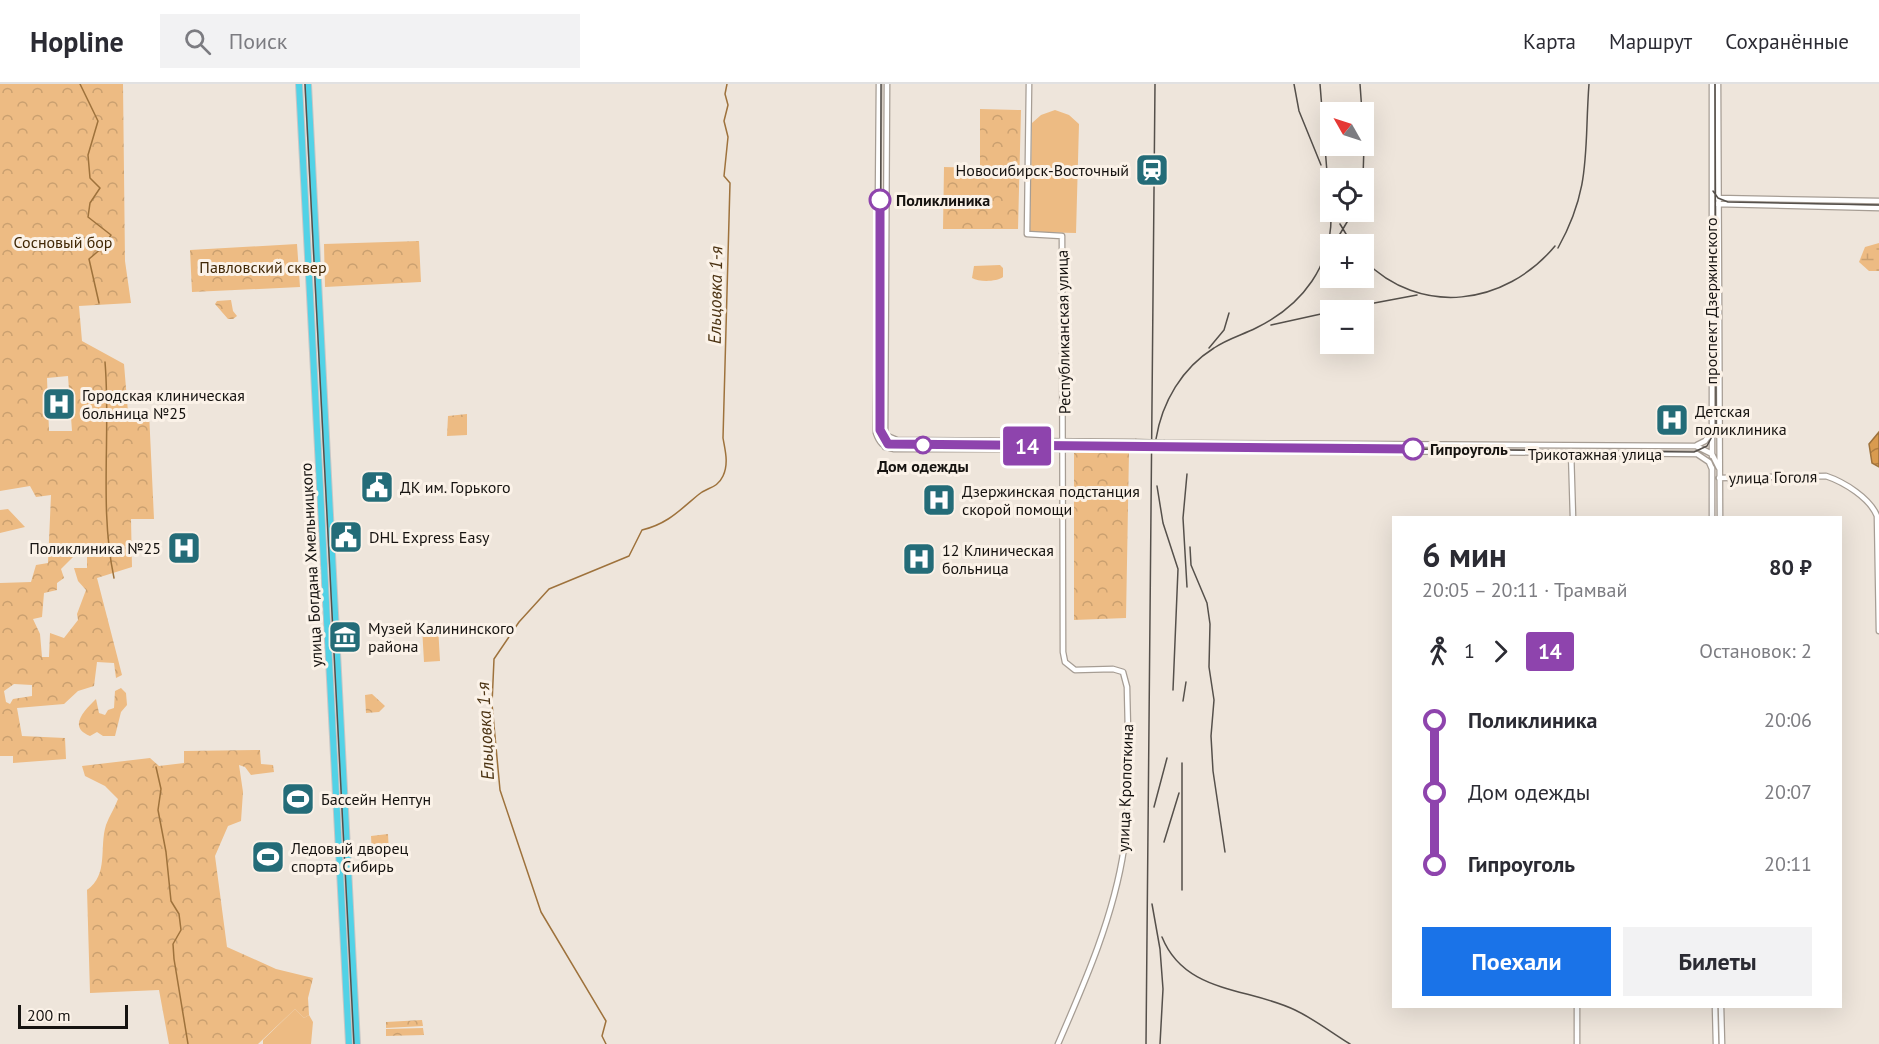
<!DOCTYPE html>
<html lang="ru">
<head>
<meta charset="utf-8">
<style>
  :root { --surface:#fff; --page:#f2f2f3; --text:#2b2b33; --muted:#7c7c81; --line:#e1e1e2; --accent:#1a73e8 }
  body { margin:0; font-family:"PT Sans",sans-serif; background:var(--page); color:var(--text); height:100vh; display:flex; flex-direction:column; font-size:22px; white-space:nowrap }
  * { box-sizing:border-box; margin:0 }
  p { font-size:20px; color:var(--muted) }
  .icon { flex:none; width:33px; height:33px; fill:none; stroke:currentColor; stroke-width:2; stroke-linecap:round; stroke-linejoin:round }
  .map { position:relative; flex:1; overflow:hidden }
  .drawer { position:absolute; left:1392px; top:432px; width:450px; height:492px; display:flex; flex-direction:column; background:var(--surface); border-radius:0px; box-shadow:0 6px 24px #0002 }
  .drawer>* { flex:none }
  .badge { padding:0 12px; border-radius:4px; font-size:21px; line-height:39px }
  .needle { width:39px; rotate:309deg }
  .fabs { position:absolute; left:1320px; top:18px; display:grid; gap:12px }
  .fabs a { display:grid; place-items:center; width:54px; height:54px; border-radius:0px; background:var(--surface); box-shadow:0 6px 24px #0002; font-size:30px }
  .scale { position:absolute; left:18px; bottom:15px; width:110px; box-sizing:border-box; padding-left:6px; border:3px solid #161310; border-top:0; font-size:16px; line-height:21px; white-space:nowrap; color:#161310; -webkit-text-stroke:4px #fbf2e8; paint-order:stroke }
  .map>.badge { position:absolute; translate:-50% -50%; box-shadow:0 0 0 3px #fff }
  .legs { display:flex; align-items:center; gap:9px; height:66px; padding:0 30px; font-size:20px }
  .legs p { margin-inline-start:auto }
  .head { display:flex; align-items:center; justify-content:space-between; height:102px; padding:0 30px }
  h1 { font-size:33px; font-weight:700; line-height:45px }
  .primary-button { display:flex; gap:12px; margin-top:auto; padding:12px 30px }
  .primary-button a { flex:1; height:69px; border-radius:0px; background:var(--accent); color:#fff; font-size:24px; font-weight:700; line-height:69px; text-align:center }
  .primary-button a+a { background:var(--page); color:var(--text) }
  ul { padding:0 30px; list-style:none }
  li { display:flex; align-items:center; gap:21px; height:72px; font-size:22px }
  li i { display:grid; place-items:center; width:9px; height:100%; margin:0 8px; background:currentColor }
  li i::after { content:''; width:15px; height:15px; margin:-8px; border:4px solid; border-radius:50%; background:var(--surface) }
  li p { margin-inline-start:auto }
  li:first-child i { background:linear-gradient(#0000 50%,currentColor 0) }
  li:last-child i { background:linear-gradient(currentColor 50%,#0000 0) }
  header { display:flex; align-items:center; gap:36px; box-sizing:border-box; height:84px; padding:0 30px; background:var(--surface); border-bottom:2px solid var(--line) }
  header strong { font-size:28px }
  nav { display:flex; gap:33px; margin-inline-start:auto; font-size:21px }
  .search { width:420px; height:54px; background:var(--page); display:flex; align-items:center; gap:15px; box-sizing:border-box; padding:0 21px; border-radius:0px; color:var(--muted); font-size:22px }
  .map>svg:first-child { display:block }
  .grass { fill:#edbb83 }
  .forest { fill:url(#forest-crowns); fill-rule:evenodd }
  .wetland { fill:url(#wetland-marsh) }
  .water { fill:url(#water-waves); stroke:#9e723c; stroke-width:1.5 }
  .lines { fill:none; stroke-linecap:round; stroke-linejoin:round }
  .stream { stroke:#9e723c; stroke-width:1.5 }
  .secondary-casing { stroke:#a69d94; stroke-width:7 }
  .highway-casing { stroke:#c7c6c6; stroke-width:8 }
  .secondary { stroke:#fff; stroke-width:4.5 }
  .highway { stroke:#52d2e6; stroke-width:6 }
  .tram { stroke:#55504b; stroke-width:1.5 }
  .rail { stroke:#55504b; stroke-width:1.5 }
  .secondary-bridge-casing { stroke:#a69d94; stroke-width:7; stroke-linecap:butt }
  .secondary-bridge { stroke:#fff; stroke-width:4.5 }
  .line-1-casing { stroke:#fff; stroke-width:14 }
  .line-1 { stroke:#8e44ad; stroke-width:9 }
  .stop-1-dot { fill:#fff; stroke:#8e44ad; stroke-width:3 }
  .labels { text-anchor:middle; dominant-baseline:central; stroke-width:6; stroke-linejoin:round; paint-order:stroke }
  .poi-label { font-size:16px; fill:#161310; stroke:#fbf2e8; text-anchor:start }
  .stop-label { font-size:16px; font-weight:bold; fill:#161310; stroke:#fbf2e8; text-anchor:start }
  .park-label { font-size:16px; fill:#412806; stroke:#fbf2e8 }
  .street-label { font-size:16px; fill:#161310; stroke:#fbf2e8 }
  .water-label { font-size:18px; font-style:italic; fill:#4b3211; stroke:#fbf2e8 }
</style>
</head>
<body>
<header>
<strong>Hopline</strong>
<div class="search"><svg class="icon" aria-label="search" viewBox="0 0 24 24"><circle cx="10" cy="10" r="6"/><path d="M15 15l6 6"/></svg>Поиск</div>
<nav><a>Карта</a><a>Маршрут</a><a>Сохранённые</a></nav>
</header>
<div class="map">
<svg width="1879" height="960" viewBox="0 0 1879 960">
  <defs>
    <pattern id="forest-crowns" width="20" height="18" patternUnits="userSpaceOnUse" patternTransform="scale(1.5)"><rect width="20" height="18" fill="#edbb83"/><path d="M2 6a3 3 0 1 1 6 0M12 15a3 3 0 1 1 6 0" fill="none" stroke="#caa070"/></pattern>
    <pattern id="wetland-marsh" width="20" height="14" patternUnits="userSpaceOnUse" patternTransform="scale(1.5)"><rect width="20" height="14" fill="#edbb83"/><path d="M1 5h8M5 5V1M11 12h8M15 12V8" fill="none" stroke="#caa070"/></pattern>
    <pattern id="water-waves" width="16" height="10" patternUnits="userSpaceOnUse" patternTransform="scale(1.5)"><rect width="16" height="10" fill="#d99b4f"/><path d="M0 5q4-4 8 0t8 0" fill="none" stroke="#af7d40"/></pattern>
  </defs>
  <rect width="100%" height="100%" fill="#eee5db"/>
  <path class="grass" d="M1055 26 1069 31 1079 40 1076 149 1030 148 1032 39 1041 31Z
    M1000 181 1003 184V193C996 198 979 198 972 194L974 182Z
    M438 542 440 577 424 578 422 543Z
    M295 925 304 934 309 931 313 938 311 960H263V956Z"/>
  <path class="forest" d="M0 0H123L125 177 131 219 79 222 82 257 124 280 128 328H149L154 435H131L132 483 97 494 122 591 116 594 114 579 97 578 94 602 78 607 64 620 17 624 22 652 65 654 66 675 13 679V672H0V499L31 498 36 481 48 479 51 411 36 413 30 402 0 407ZM68 292 72 347H49L47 294ZM87 465V484H74L78 497 86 506 77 530 78 536 64 554 50 549 49 573H42L40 550 33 535 42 533 44 509 57 506V499L64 494 61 485 77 469ZM14 600 32 601V612L13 615 10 620 6 618 4 607Z
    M980 25 1021 26 1018 145H943L944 83 980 84Z
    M419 157 421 198 325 203 324 160Z
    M297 160 300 203 192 208 190 166Z
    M231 216 233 227 237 232 233 235H228L215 220 217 217Z
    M467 330V351L447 352 448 332Z
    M1129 368 1126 534 1074 536V369Z
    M8 425 25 443 0 449V426Z
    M121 604 126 609 127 621 121 628 115 652H103L97 648 90 652C67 643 85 626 96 615L99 629 105 631 108 626 114 624 115 607Z
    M372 610 385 622 379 628 366 629 365 611Z
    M260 666 261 680 273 681 274 688 251 691 245 683 239 681 243 708 241 737 228 742 215 772 227 863 276 885 313 894 308 914 309 931 304 934 295 925 258 960H169L159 906 90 909 87 806C109 791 99 763 106 741 109 732 115 724 118 715L105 702 85 692 82 682 150 674 159 682 184 679V667Z
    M388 750 389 770 372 771 371 752Z
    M422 936 423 942 386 944V938Z
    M423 944 424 951 386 952V945Z"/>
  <path class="wetland" d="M1879 159V187H1869L1859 178 1865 163Z"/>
  <path class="water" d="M1879 348V383L1872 379 1869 360Z"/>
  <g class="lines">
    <path class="stream" d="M80 0 98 37 88 71 90 94 100 104 90 119 88 133 111 151 103 163 89 175 99 219
      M105 278C111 349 99 423 114 494
      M156 683 161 705 158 726 166 768 171 817 179 830 181 846 173 860 174 875 188 960
      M606 960 602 952 606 937 541 828 500 706 492 620 494 575 519 538 549 505 629 472 642 446C667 440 679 427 698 411 707 403 717 405 723 392 729 379 725 366 723 354L730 99 724 92 728 53 724 37 728 21 725 10 727 0"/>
    <defs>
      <path id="secondary" d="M879 0 876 349C879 358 883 363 894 365H1135
        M1029 0 1027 150 1062 152 1063 568 1065 578 1075 586 1113 585 1123 588 1127 603C1128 656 1131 712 1124 764 1114 832 1085 898 1058 960
        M1718 0 1720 434
        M1717 114 1879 117
        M1717 120 1879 124
        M885 351 897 356 1135 358
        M1165 359 1696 362 1712 370 1719 384
        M1697 361 1705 357 1710 350
        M885 363 887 0
        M1165 365 1697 370 1709 378 1712 385
        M1571 367 1573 434
        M1712 372V0
        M1712 384V434
        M1719 394 1826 392C1844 398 1870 414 1877 432L1879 547
        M1577 922V960
        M1715 922 1716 960
        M1721 922 1722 960"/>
      <path id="highway" d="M299 0 349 960
        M308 0 357 960"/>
    </defs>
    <use href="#secondary" class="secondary-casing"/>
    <use href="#highway" class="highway-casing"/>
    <use href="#secondary" class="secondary"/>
    <use href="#highway" class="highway"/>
    <path class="tram" d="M305 0 354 960
      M881 0 880 346 888 360 1694 368 1707 362 1716 345 1715 0
      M1713 107 1718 114 1728 118 1879 121"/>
    <path class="rail" d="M1294 0 1299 27 1321 81
      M1320 0 1330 126
      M1360 0 1362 28
      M1363 94 1364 61
      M1340 140 1352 160
      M1334 160 1353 128
      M1558 164C1592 103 1584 66 1589 0
      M1364 176C1420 233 1505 222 1555 162
      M1337 226 1417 211
      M1271 241 1330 228
      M1209 264 1224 246 1229 229
      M1156 355C1162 318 1182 284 1214 264 1227 255 1242 251 1256 244 1303 221 1333 181 1331 128
      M1187 390 1183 434 1187 503
      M1157 402 1163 439 1178 485 1173 606
      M1190 463 1191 481 1207 519 1210 540 1209 583 1214 616 1211 652 1213 687 1225 768
      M1183 617 1186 598
      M1154 723 1167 674
      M1164 758 1179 709
      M1182 806V679
      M1152 820 1160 865 1163 905 1160 960
      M1162 853C1185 910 1248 903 1295 926 1314 935 1332 949 1350 960
      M1146 960 1155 0"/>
    <defs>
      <path id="secondary-bridge" d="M1135 358 1165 359
        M1135 365H1165"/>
    </defs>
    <use href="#secondary-bridge" class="secondary-bridge-casing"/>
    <use href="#secondary-bridge" class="secondary-bridge"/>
  </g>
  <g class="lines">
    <defs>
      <path id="line-1" d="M880 116V346L888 360 1413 365"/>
    </defs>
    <use href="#line-1" class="line-1-casing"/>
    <use href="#line-1" class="line-1"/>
  </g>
  <defs>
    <symbol id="station-square" viewBox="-11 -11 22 22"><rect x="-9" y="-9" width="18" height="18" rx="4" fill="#246c78" stroke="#fbf2e8"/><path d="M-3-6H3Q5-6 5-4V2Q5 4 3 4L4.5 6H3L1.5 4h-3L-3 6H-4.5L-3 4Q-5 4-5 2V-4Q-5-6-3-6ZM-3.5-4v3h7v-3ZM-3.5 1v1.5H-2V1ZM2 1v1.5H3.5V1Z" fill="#fff"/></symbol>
    <symbol id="hospital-square" viewBox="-11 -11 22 22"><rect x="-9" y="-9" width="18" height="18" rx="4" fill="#246c78" stroke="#fbf2e8"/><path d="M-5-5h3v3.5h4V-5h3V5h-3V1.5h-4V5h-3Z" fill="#fff"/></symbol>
    <symbol id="civic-square" viewBox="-11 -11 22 22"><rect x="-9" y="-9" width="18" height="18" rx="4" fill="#246c78" stroke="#fbf2e8"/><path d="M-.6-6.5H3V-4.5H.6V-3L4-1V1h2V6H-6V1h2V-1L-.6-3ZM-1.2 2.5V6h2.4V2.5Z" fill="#fff"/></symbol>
    <symbol id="museum-square" viewBox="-11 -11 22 22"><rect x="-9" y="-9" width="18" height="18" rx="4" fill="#246c78" stroke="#fbf2e8"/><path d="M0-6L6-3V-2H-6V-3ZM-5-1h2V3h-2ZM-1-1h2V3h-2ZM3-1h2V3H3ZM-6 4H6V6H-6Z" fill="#fff"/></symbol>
    <symbol id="stadium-square" viewBox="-11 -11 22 22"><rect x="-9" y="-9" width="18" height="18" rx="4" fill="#246c78" stroke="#fbf2e8"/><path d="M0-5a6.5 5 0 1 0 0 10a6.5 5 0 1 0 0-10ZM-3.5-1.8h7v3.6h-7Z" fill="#fff"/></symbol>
  </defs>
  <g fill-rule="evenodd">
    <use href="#station-square" x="1133" y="67" width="38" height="38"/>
    <use href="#hospital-square" x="40" y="301" width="38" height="38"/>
    <use href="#hospital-square" x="1653" y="317" width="38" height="38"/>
    <use href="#civic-square" x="358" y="384" width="38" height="38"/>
    <use href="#hospital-square" x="920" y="397" width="38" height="38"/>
    <use href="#civic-square" x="327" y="434" width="38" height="38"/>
    <use href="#hospital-square" x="165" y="445" width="38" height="38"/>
    <use href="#hospital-square" x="900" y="456" width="38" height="38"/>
    <use href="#museum-square" x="326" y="534" width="38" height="38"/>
    <use href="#stadium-square" x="279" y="696" width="38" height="38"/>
    <use href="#stadium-square" x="249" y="754" width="38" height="38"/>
  </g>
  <g class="stop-1-dot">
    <circle cx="880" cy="116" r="10"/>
    <circle cx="923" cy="361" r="8"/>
    <circle cx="1413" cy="365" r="10"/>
  </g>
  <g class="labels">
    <g class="poi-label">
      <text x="1129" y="86" text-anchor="end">Новосибирск-Восточный</text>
      <text x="82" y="311">Городская клиническая<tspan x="82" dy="18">больница №25</tspan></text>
      <text x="1695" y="327">Детская<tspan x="1695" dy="18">поликлиника</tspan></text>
      <text x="400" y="403">ДК им. Горького</text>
      <text x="962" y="407">Дзержинская подстанция<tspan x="962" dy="18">скорой помощи</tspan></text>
      <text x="369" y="453">DHL Express Easy</text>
      <text x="161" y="464" text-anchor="end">Поликлиника №25</text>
      <text x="942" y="466">12 Клиническая<tspan x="942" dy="18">больница</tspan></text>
      <text x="368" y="544">Музей Калининского<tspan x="368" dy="18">района</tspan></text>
      <text x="321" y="715">Бассейн Нептун</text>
      <text x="291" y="764">Ледовый дворец<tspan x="291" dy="18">спорта Сибирь</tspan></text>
    </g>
    <g class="stop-label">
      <text x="896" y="116">Поликлиника</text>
      <text x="1430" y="365">Гипроуголь</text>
      <text x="923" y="382" text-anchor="middle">Дом одежды</text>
    </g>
    <g class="park-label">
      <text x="63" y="158">Сосновый бор</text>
      <text x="263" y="183">Павловский сквер</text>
    </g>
    <g class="street-label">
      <text transform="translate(1711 217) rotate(-90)">проспект Дзержинского</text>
      <text transform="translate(1063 248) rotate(-91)">Республиканская улица</text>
      <text x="1595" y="370">Трикотажная улица</text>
      <text transform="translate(1773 393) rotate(-1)">улица Гоголя</text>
      <text transform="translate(311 481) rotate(-93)">улица Богдана Хмельницкого</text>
      <text transform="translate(1125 704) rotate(-88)">улица Кропоткина</text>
    </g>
    <g class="water-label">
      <text transform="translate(715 211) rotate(-89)">Ельцовка 1-я</text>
      <text transform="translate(485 647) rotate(-93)">Ельцовка 1-я</text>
    </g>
  </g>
</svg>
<div class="fabs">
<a><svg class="needle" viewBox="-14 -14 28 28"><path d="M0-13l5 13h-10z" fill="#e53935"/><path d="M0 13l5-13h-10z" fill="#7c7c81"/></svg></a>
<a><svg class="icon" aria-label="locate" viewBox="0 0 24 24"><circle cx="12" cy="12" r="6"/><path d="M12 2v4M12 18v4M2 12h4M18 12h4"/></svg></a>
<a>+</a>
<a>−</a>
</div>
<div class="scale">200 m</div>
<b class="badge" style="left:1027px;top:362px;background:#8e44ad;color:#fff">14</b>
<section class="drawer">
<div class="head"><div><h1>6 мин</h1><p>20:05 – 20:11 · Трамвай</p></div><b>80 ₽</b></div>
<div class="legs"><svg class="icon" aria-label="walk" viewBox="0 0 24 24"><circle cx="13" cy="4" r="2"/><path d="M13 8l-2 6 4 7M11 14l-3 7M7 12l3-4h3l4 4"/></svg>1<svg class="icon" aria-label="forward" viewBox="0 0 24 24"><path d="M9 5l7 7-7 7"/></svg><b class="badge" style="background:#8e44ad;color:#fff">14</b><p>Остановок: 2</p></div>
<ul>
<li><i style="color:#8e44ad"></i><b>Поликлиника</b><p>20:06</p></li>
<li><i style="color:#8e44ad"></i><span>Дом одежды</span><p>20:07</p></li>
<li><i style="color:#8e44ad"></i><b>Гипроуголь</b><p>20:11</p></li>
</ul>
<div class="primary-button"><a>Поехали</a><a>Билеты</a></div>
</section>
</div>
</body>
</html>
